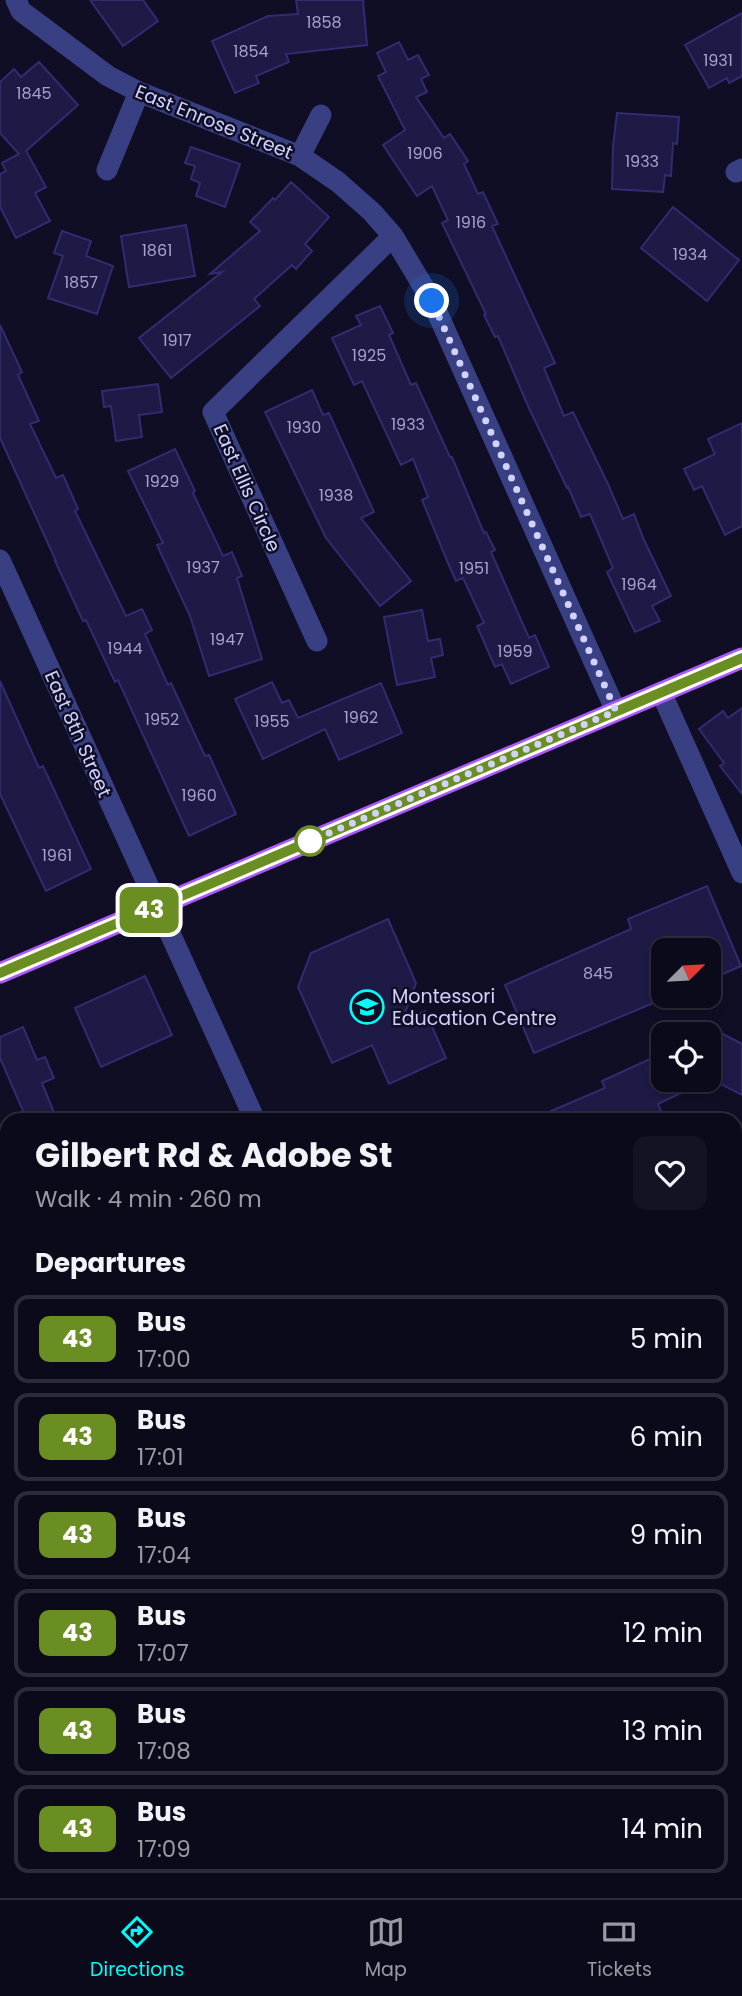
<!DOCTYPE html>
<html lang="en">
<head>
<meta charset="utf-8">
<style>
  :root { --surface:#0b0a1b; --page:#141324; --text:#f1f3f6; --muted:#9a9aa3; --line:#2b2b3a; --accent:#00fcf6 }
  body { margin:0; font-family:Poppins,sans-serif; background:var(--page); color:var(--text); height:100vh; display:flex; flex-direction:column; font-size:26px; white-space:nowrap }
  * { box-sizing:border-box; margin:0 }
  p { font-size:23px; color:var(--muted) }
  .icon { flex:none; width:38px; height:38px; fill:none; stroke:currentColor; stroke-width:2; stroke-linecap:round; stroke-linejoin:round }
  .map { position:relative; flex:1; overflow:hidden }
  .panel { position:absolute; left:0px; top:1113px; width:742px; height:786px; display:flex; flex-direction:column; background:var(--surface); border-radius:21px 21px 0 0; box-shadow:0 4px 10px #0003,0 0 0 2px var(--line) }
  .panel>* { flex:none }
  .badge { padding:0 14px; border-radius:10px; font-size:24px; line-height:46px }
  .needle { width:46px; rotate:66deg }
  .fabs { position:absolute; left:651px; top:938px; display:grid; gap:14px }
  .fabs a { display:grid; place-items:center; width:70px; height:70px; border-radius:14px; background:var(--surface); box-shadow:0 4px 10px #0003,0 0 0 2px var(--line); font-size:35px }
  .you { position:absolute; width:35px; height:35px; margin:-18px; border:5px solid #fff; border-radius:50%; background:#1a73e8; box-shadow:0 0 0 10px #1a73e833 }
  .map>.badge { position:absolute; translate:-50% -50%; box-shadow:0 0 0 4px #fff }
  h2 { padding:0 35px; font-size:26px; line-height:63px }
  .round { display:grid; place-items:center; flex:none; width:74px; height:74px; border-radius:14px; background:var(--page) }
  .overview { display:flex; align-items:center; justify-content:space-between; height:119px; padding:0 35px }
  h1 { font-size:33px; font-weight:700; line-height:52px }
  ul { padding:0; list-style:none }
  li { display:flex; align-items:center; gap:21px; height:88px; margin:0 14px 10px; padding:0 21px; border:4px solid var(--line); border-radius:14px }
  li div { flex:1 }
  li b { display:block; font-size:26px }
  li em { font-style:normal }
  li .badge { min-width:77px; font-weight:700; text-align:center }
  .tab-bar { display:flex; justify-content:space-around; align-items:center; height:98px; border-top:2px solid var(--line); background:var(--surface); font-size:19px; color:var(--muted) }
  .tab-bar a { display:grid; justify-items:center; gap:4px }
  .tab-bar .current { color:var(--accent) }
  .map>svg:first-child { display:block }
  .building { fill:#1d1a45; stroke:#312c71; stroke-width:2 }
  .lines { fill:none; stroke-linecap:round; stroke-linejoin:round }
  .minor { stroke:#393f83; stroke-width:21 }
  .major { stroke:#ac58ff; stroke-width:21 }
  .line-casing { stroke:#fff; stroke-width:16 }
  .line { stroke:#6b8e23; stroke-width:10 }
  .walk { stroke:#d1d2ff; stroke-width:7; stroke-dasharray:0 12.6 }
  .stop-dot { fill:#fff; stroke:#6b8e23; stroke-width:3.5 }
  .labels { text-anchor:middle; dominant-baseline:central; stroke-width:5; stroke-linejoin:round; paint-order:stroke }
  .number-label { font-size:16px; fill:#a4a4d0 }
  .street-label { font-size:19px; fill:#d1d2ff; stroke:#0f0e24 }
  .poi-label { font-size:19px; fill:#d1d2ff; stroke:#0f0e24; text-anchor:start }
</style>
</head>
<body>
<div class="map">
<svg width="742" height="1898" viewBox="0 0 742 1898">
  <rect width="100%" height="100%" fill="#0f0e24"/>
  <path class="building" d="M90 0H143L158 21 123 46Z
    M296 0H363L367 45 286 54 289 62 256 76 259 83 235 93 212 41 268 16 298 14Z
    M742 13V76L729 83 727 78 709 88 685 45Z
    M399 42 408 60 418 55 429 75 421 79 427 92 416 97 444 138 450 134 468 161 464 164 478 194 483 192 498 224 492 226 555 363 544 368 564 416 573 412 608 484 623 519 634 514 644 540 671 596 652 606 660 621 635 632 607 572 613 568 590 514 581 517 568 487 567 488 528 406 498 336 495 337 484 315 486 314 442 223 448 220 432 186 417 196 383 145 405 130 378 76 386 72 377 53Z
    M39 62 78 105 26 151 46 187 35 193 50 221 16 238 0 207V174L6 171 2 163 19 154 0 133V82L14 69 21 77Z
    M617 113 679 117 677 144 673 143 671 176 665 175 663 192 612 189 613 146Z
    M191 147 240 164 225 207 196 196 200 183 191 179 195 166 185 163Z
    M291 182 329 217 305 244 312 251 296 269 292 265 254 299 260 306 171 378 139 338 222 272 210 274 260 231 250 222 273 198 275 200Z
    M673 207 739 260 707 301 641 248Z
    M186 225 195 276 129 287 121 236Z
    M62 231 91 241 86 256 113 266 97 314 48 298 63 256 54 253Z
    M380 306 393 333 389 335 411 385 416 383 450 457H452L484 533 486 532 495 550 491 552 529 638 535 635 549 667 511 684 502 664 495 667 477 626 484 623 463 578 456 581 448 563 422 500 428 497 413 459 401 465 362 381 354 385 332 338 361 325 356 316Z
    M0 325 22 372 18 375 39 421 30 424 56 478 63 475 78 509 75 511 126 616 142 609 152 630 145 634 168 685 171 683 205 756 209 755 236 814 189 836 118 680 115 682 86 620 83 621 55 561H56L0 438Z
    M158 384 162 412 139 415 142 437 116 441 111 406 104 407 102 391Z
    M312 390 323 415 329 413 374 512 361 518 411 581 380 606 326 538 265 412Z
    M742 423V526L725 535 702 486 694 490 684 469 715 454 708 439Z
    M175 449 195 491 193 493 223 556 232 552 242 576 237 578 262 659 209 676 190 616 157 545 163 543 128 471Z
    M422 610 428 641 440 639 443 655 431 658 435 677 397 685 384 617Z
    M0 681 39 768 43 766 91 869 46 891 0 794Z
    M272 682 282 703 289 700 298 718 381 683 402 733 339 760 325 729 263 759 235 699Z
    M742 708V794L720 766 724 763 699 729 723 711 728 718Z
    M707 886 741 966 709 980V950H663V999L534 1053 505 985 631 929 628 919Z
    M388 919 416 983 402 1021 425 1011 446 1058 389 1084 372 1045 332 1063 298 987 311 953Z
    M145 976 172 1035 101 1067 75 1008Z
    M23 1027 37 1060 45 1057 54 1078 42 1083 57 1120H27L0 1058V1037Z
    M717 1031 742 1044V1095L709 1078V1047Z
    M663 1053V1080H675L681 1093 658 1104 661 1111 649 1116 651 1120H530L605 1088 602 1081Z"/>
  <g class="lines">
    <path class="minor" d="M16 0 21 11 108 76 139 92 300 156 338 182 372 212 393 236 432 301 616 711
      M300 156 321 115
      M107 170 139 92
      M736 172 742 169
      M0 560 255 1120
      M317 641 213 412 393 236
      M661 692 742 873
      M735 1170 742 1185
      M0 1377 7 1401
      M735 1450 742 1447
      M735 1633 742 1630
      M735 1864 742 1862
      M226 1892 229 1898
      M598 1892 601 1898
      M472 1898 486 1892
      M649 1898 663 1892"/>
    <path class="major" d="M0 973 742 658"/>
  </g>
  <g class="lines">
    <defs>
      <path id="line" d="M0 973 742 658"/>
    </defs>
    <use href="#line" class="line-casing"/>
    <use href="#line" class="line"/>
    <path class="walk" d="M310 841 308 842 616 711 432 301"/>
  </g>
  <defs>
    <symbol id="school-ring" viewBox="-11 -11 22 22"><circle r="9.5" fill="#0f0e24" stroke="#00fcf6" stroke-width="1.5"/><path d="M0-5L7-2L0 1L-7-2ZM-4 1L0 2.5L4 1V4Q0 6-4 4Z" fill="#00fcf6"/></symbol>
  </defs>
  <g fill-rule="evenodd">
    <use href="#school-ring" x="348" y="988" width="38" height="38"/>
  </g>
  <circle class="stop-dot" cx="310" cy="841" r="14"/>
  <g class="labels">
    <g class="number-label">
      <text x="324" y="22">1858</text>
      <text x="251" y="51">1854</text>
      <text x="718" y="60">1931</text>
      <text x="34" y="93">1845</text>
      <text x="425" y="153">1906</text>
      <text x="642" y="161">1933</text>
      <text x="471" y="222">1916</text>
      <text x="157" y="250">1861</text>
      <text x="690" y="254">1934</text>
      <text x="81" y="282">1857</text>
      <text x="177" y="340">1917</text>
      <text x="369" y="355">1925</text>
      <text x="408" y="424">1933</text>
      <text x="304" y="427">1930</text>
      <text x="162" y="481">1929</text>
      <text x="336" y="495">1938</text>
      <text x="203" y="567">1937</text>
      <text x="474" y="568">1951</text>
      <text x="639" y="584">1964</text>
      <text x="227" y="639">1947</text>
      <text x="125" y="648">1944</text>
      <text x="515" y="651">1959</text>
      <text x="361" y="717">1962</text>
      <text x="162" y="719">1952</text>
      <text x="272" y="721">1955</text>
      <text x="199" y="795">1960</text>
      <text x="57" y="855">1961</text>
      <text x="598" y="973">845</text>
    </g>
    <g class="street-label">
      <text transform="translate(214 122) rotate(22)">East Enrose Street</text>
      <text transform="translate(247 488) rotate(66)">East Ellis Circle</text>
      <text transform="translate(78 734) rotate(66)">East 8th Street</text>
    </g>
    <g class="poi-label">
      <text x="392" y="996">Montessori<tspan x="392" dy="22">Education Centre</tspan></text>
    </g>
  </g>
</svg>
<div class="fabs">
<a><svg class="needle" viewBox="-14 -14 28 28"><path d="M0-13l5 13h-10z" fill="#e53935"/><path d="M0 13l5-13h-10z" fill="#9a9aa3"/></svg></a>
<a><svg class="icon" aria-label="locate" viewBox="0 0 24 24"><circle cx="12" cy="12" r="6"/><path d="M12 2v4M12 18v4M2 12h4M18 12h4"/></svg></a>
</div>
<div class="you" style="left:432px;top:301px"></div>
<b class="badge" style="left:149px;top:910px;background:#6b8e23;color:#fff">43</b>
<section class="panel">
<div class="overview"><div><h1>Gilbert Rd &amp; Adobe St</h1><p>Walk · 4 min · 260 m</p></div><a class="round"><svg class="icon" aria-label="heart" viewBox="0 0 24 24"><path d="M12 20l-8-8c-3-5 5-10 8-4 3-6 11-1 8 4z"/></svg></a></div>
<h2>Departures</h2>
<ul>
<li><span class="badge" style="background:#6b8e23;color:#fff">43</span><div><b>Bus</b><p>17:00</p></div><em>5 min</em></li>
<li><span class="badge" style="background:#6b8e23;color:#fff">43</span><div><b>Bus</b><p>17:01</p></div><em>6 min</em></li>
<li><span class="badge" style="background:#6b8e23;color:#fff">43</span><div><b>Bus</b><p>17:04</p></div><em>9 min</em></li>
<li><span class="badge" style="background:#6b8e23;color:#fff">43</span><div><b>Bus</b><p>17:07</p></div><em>12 min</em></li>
<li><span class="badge" style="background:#6b8e23;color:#fff">43</span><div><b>Bus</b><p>17:08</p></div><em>13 min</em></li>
<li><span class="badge" style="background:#6b8e23;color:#fff">43</span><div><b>Bus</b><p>17:09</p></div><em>14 min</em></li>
</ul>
</section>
</div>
<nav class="tab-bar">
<a class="current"><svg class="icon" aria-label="directions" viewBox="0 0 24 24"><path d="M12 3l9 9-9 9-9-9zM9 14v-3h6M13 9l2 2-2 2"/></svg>Directions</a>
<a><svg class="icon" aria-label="map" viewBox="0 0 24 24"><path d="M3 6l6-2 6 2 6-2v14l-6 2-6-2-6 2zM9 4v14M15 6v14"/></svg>Map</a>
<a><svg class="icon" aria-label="tickets" viewBox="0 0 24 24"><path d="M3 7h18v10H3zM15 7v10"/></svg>Tickets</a>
</nav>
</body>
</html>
